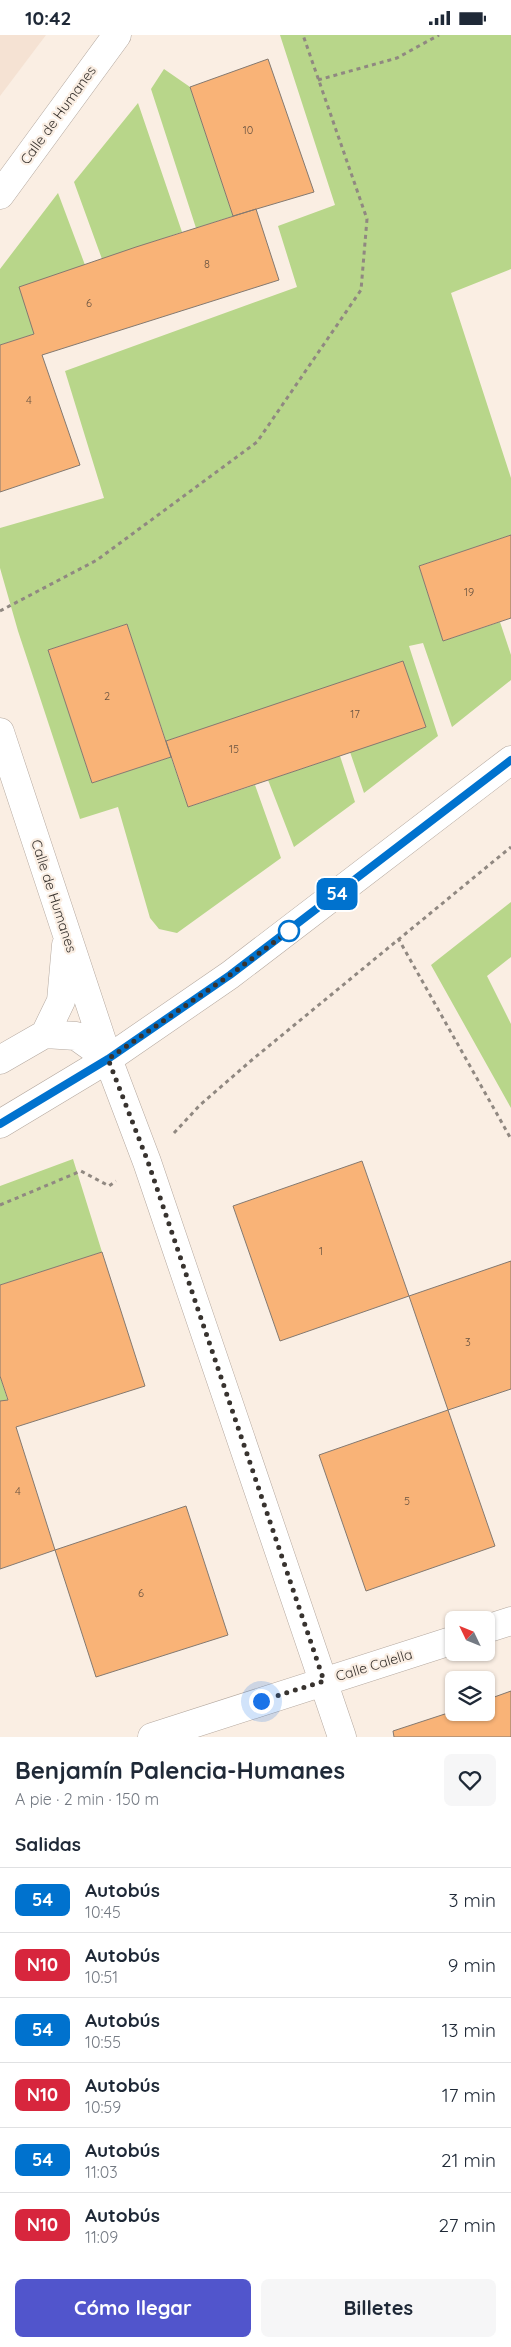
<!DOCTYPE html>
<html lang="es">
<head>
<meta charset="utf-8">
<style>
  :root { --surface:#fff; --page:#f6f6f7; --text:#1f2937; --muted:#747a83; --line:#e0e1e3; --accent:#5155cc }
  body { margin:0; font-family:Quicksand,sans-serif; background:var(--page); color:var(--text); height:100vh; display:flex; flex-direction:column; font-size:19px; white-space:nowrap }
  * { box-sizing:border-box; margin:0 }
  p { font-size:16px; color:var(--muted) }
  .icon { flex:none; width:28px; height:28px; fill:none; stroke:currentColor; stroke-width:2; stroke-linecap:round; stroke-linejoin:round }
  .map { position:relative; height:1702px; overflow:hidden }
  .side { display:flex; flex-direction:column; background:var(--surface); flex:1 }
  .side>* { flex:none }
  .badge { padding:0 10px; border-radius:8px; font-size:18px; line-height:32px }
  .needle { width:32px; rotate:313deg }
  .tools { position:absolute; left:445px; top:1576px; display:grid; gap:10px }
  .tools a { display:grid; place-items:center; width:50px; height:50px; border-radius:8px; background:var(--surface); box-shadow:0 1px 4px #0004; font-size:25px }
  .you { position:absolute; width:25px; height:25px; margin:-12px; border:4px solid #fff; border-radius:50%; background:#1a73e8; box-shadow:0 0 0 8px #1a73e833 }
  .map>.badge { position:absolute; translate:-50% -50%; box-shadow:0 0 0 2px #fff }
  h2 { padding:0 15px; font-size:19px; line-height:45px }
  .round { display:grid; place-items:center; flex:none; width:52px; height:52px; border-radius:8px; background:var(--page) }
  .head { display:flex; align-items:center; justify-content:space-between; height:85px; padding:0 15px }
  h1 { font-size:24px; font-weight:700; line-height:38px }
  .button { display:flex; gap:10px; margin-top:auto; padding:10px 15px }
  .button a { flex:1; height:58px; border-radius:8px; background:var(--accent); color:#fff; font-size:20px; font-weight:700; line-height:58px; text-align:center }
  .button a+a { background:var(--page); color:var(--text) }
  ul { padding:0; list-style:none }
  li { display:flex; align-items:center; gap:15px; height:65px; padding:0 15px; border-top:1px solid var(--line) }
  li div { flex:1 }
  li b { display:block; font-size:19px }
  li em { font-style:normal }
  li .badge { min-width:55px; font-weight:700; text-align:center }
  .status { display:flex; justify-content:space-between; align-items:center; height:35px; padding:0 25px; background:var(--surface); direction:ltr }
  .status svg { height:14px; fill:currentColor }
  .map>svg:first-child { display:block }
  .built { fill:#f5e2d3 }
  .green { fill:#b8d68a }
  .building { fill:#f9b377; stroke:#847970 }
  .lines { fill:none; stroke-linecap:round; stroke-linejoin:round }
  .minor-casing { stroke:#b4a89f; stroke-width:29 }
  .path { stroke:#908881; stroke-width:3; stroke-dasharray:4 4; stroke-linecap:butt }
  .minor { stroke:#fff; stroke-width:28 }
  .line-casing { stroke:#fff; stroke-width:11 }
  .line { stroke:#0072ce; stroke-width:8 }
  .walk { stroke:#38332f; stroke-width:5; stroke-dasharray:0 9 }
  .stop-dot { fill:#fff; stroke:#0072ce; stroke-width:2.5 }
  .labels { text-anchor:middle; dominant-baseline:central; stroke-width:4.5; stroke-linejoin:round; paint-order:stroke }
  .number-label { font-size:11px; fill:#685341 }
  .street-label { font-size:14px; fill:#38332f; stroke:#faeee3 }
</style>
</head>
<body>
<div class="status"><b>10:42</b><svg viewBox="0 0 49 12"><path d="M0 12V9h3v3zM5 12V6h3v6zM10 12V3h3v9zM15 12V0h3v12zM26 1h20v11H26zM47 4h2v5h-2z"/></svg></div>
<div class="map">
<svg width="511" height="1702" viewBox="0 0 511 1702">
  <rect width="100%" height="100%" fill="#faeee3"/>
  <path class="built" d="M0 0H46L0 61Z"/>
  <path class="green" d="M280 0H511V234L451 258 511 443V500L419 531 443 606 500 587 511 620V645L452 692 423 608 409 611 438 701 364 758 350 717 425 692 403 627 166 706 127 589 48 615 92 748 171 722 188 772 255 750 281 823 177 898 159 894 150 883 118 772 80 784 18 596 0 533V493L104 463 65 336 297 252 278 191 335 170Z
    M164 34 190 52 233 181 196 193 151 54Z
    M138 68 182 197 102 224 74 147Z
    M58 158 85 230 34 299 0 310V234Z
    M340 721 355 767 294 812 268 745Z
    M511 867V922L487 941 511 989V1073L431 930Z
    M73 1124 102 1217 0 1250V1151Z
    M0 1341 16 1392 0 1398Z"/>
  <path class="building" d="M268 24 314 157 233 181 190 52Z
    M256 174 279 245 42 320 80 430 0 457V310L34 299 19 252 136 212Z
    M511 500V583L443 606 419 531Z
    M127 589 171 722 92 748 48 615Z
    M403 626 426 692 188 772 166 706Z
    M362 1126 409 1261 280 1306 233 1171Z
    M102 1217 145 1351 16 1392 55 1515 0 1534V1366L8 1365 0 1341V1250Z
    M511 1226V1354L448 1375 409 1261Z
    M448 1375 495 1511 366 1556 319 1420Z
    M186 1471 228 1600 96 1642 55 1515Z
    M511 1656V1702H394L393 1696 454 1676V1678H486V1665Z"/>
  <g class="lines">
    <defs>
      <path id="minor" d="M0 160 117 0
        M0 697 108 1024 147 1127 342 1702
        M45 999 76 1001 108 1024
        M0 1025 45 999 61 966 66 910
        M0 1089 108 1024 230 940 511 725
        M486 1594 511 1586
        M152 1702 454 1605"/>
    </defs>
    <use href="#minor" class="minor-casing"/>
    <path class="path" d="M318 45 397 23 439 0
      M0 576 97 525 257 407 361 255 367 184 303 0
      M398 903 511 1104
      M174 1098 200 1070 253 1024 511 812
      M0 1170 81 1136 109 1151 116 1146"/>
    <use href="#minor" class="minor"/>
  </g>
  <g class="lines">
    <defs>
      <path id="line" d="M0 1089 108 1024 230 940 511 725"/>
    </defs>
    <use href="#line" class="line-casing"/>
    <use href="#line" class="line"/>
    <path class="walk" d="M261 1666 324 1646 148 1127 108 1024 230 940 289 896"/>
  </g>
  <circle class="stop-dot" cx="289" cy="896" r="10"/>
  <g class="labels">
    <g class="number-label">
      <text x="248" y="95">10</text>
      <text x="207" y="229">8</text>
      <text x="89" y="268">6</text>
      <text x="29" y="365">4</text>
      <text x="469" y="557">19</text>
      <text x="107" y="661">2</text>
      <text x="355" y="679">17</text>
      <text x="234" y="714">15</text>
      <text x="321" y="1216">1</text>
      <text x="468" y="1307">3</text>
      <text x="18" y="1456">4</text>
      <text x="407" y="1466">5</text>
      <text x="141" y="1558">6</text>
    </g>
    <g class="street-label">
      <text transform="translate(58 80) rotate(-54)">Calle de Humanes</text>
      <text transform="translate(54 861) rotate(72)">Calle de Humanes</text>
      <text transform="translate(374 1630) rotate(-17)">Calle Calella</text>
    </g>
  </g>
</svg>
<div class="tools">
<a><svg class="needle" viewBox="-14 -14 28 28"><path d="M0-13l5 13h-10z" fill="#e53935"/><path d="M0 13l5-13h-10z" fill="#747a83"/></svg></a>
<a><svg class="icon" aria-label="layers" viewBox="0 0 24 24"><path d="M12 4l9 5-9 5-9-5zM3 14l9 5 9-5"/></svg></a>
</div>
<div class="you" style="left:261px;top:1666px"></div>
<b class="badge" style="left:337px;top:859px;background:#0072ce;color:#fff">54</b>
</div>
<section class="side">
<div class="head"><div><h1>Benjamín Palencia-Humanes</h1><p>A pie · 2 min · 150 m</p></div><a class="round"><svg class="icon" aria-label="heart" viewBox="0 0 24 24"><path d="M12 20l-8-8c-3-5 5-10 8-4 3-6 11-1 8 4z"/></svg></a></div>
<h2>Salidas</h2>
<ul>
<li><span class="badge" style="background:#0072ce;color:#fff">54</span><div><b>Autobús</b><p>10:45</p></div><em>3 min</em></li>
<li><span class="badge" style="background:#d7263d;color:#fff">N10</span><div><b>Autobús</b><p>10:51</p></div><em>9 min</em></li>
<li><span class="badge" style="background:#0072ce;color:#fff">54</span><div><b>Autobús</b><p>10:55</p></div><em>13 min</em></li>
<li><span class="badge" style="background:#d7263d;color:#fff">N10</span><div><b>Autobús</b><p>10:59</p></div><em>17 min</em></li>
<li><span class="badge" style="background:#0072ce;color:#fff">54</span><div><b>Autobús</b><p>11:03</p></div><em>21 min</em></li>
<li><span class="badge" style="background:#d7263d;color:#fff">N10</span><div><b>Autobús</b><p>11:09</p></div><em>27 min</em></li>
</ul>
<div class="button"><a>Cómo llegar</a><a>Billetes</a></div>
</section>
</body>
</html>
